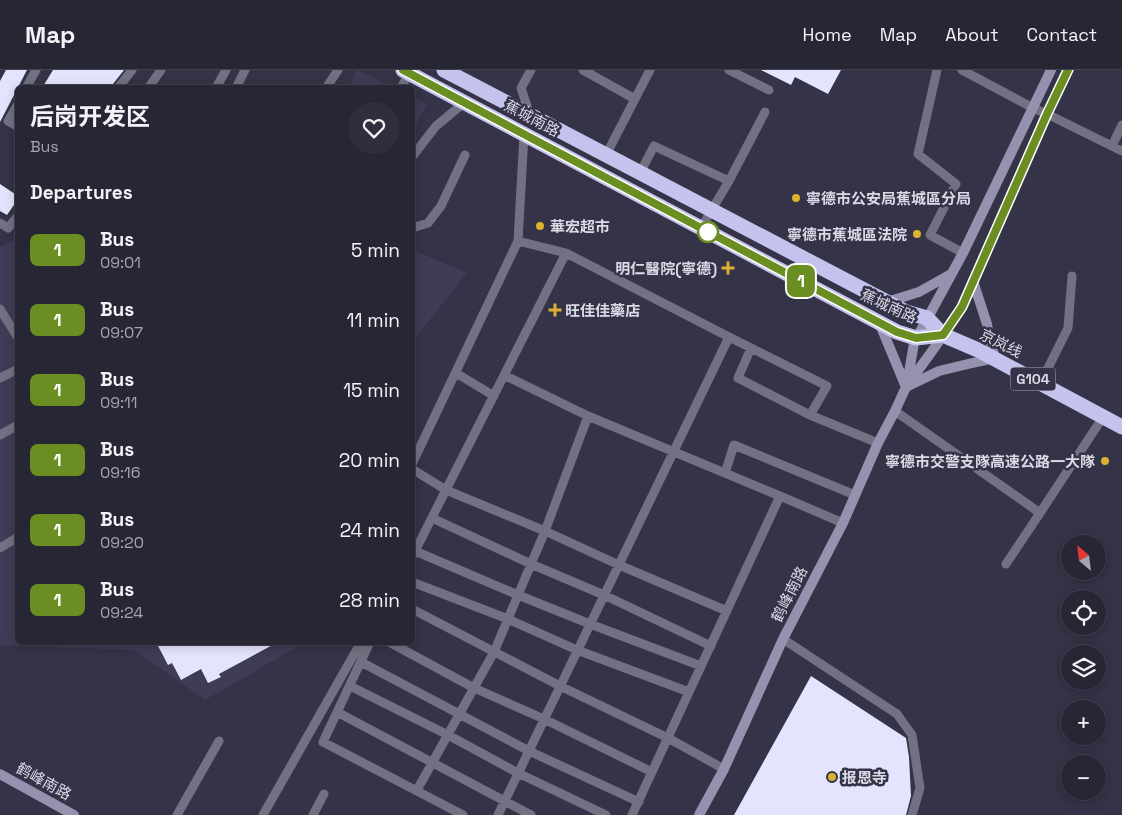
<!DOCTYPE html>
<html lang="en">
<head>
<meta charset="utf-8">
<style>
  :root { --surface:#272635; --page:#2f2e3d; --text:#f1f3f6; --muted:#a4a5ad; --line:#434350 }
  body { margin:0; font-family:"Space Grotesk","Noto Sans SC",sans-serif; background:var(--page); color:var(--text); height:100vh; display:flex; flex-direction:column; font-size:19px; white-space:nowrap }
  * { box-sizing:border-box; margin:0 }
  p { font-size:16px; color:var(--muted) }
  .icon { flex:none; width:28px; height:28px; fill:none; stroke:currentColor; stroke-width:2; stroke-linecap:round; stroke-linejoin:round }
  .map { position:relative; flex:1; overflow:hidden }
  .drawer { position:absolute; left:15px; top:15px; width:400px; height:560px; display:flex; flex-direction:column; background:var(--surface); border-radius:8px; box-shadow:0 2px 12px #0003,0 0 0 1px var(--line) }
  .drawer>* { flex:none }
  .badge { padding:0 10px; border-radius:8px; font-size:18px; line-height:32px }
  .needle { width:32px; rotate:332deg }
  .fabs { position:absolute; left:1061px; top:465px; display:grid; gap:10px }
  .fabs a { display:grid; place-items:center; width:45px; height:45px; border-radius:50%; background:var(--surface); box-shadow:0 2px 12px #0003,0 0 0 1px var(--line); font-size:25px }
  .map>.badge { position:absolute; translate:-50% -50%; box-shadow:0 0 0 2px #fff }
  h2 { padding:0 15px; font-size:19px; line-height:45px }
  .round { display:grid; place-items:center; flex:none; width:52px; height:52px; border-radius:26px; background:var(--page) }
  .head { display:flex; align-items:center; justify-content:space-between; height:85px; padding:0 15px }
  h1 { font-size:24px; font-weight:700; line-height:38px }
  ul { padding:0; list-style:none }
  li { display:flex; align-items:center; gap:15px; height:70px; padding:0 15px }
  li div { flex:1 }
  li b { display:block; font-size:19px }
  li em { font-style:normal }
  li .badge { min-width:55px; font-weight:700; text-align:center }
  header { display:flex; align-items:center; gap:30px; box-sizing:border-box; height:70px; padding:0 25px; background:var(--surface); border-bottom:1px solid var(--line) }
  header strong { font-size:24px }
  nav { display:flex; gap:28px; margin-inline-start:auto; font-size:18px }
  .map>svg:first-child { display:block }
  .built { fill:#3e3c56 }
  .building { fill:#e5e4fe }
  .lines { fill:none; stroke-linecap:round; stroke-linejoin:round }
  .street { stroke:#727183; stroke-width:9 }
  .secondary { stroke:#9492ae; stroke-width:10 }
  .highway { stroke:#c5c3ee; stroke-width:15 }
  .line-casing { stroke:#fff; stroke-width:11 }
  .line { stroke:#6b8e23; stroke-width:8 }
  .poi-dot { fill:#deb133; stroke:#343347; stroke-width:2 }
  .stop-dot { fill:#fff; stroke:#6b8e23; stroke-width:2.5 }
  .labels { text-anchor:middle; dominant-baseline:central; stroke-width:5; stroke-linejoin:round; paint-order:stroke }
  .shield { fill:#343347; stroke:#a8a8b7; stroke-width:1 }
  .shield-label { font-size:14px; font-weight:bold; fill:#dadae7 }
  .street-label { font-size:15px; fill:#dadae7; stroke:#343347 }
  .poi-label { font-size:15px; font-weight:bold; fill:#dadae7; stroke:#343347; text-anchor:start }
</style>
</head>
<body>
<header>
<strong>Map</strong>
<nav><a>Home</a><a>Map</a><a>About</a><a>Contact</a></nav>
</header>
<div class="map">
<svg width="1122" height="745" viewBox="0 0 1122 745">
  <rect width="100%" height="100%" fill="#343347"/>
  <path class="built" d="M357 0 393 17H349Z
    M413 27 427 34 413 60Z
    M17 168 18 572 304 573 205 630 134 580 0 575V177Z
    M413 180 467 203 413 271Z"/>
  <path class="building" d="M6 0H27L0 52V11Z
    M53 0H124L113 14 112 18H42Z
    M761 0H841L828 24 795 7 791 15Z
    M0 114 18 126V129L7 145 0 141Z
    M156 572H278L219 604 221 607 208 613 201 599 181 610 172 593 168 595Z
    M811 606 906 668 909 687 911 726 906 745H734Z"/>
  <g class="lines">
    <path class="street" d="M583 0 635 29
      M729 0 769 20
      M937 0 918 84 956 114 930 165 963 183
      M962 0 1033 38 1047 44 1122 81
      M26 18 36 0
      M118 18 132 0
      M150 18 149 17 161 0
      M216 18 226 0
      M236 18 245 0
      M326 18 338 0
      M401 18 409 3
      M18 34 8 51 18 57
      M530 45 521 18 531 0
      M1112 76 1122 55
      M606 85 650 0
      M412 87 436 56 465 32
      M640 103 654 76 729 111
      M0 153 8 158 18 146
      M412 158 428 153 441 136 465 85
      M701 158 729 111 765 42
      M0 239 18 268
      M729 267 827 316 810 345 878 373
      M751 278 738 308 810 345
      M456 303 494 326
      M0 308 18 299
      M1041 312 1068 258 1072 206
      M895 341 1040 443 1103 347
      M588 346 780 426 632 745
      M0 365 18 355
      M412 394 518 171 524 64
      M412 399 446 420 545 461 619 495 727 541
      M725 403 734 375 855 425
      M780 426 843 453
      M432 448 531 494 604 525 711 576
      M0 478 18 467
      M415 481 518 525 590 554 701 596
      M412 487 566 183 518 171
      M1006 494 1040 443
      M412 512 508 549 577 580 689 622
      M412 539 560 616 668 668 724 699
      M783 569 897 644 912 665 920 718 912 745
      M370 572 323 672 463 745
      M389 572 474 618 544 649 652 702
      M361 592 529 681 639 732
      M350 616 448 665 518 703 606 745
      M337 642 531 745
      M417 720 494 582 545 461 588 346 504 305
      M177 745 219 671
      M263 745 361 572
      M313 745 324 724
      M498 745 729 267 566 183"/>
    <path class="secondary" d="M887 232 919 222 951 204
      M879 252 906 317 939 301 968 294 995 288 989 267 987 254 973 211
      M907 314 914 273 963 183 1051 0
      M0 704 74 745
      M699 745 724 699 783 569 843 453 878 373 895 341 906 317 935 277 962 237 1047 44 1068 0"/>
    <path class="highway" d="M403 0 897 262 916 268 943 265
      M444 0 906 242 927 248 943 265 978 280 1122 357"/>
  </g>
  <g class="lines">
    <defs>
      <path id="line" d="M403 0 897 262 916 268 943 265 962 237 1047 44 1068 0"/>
    </defs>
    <use href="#line" class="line-casing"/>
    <use href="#line" class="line"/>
  </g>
  <g class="poi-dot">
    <circle cx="796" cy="128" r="5"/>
    <circle cx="540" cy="156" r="5"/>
    <circle cx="917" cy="164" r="5"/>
    <path d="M725.5 190.5h5v5h5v5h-5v5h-5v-5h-5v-5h5z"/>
    <path d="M552.5 232.5h5v5h5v5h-5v5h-5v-5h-5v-5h5z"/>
    <circle cx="1105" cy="391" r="5"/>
    <circle cx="832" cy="707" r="5"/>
  </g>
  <circle class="stop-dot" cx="708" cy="162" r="10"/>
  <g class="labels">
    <rect class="shield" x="1010.5" y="297.5" width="45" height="23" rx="4"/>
    <g class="shield-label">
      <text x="1033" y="309">G104</text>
    </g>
    <g class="street-label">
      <text transform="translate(532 48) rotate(28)">蕉城南路</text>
      <text transform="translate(889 236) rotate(25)">蕉城南路</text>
      <text transform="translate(1001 273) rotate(27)">京岚线</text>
      <text transform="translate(789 524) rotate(-63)">鹤峰南路</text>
      <text transform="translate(44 711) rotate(29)">鹤峰南路</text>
    </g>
    <g class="poi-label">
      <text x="806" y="128">寧德市公安局蕉城區分局</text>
      <text x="550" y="156">華宏超市</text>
      <text x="907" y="164" text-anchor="end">寧德市蕉城區法院</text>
      <text x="717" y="198" text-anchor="end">明仁醫院(寧德)</text>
      <text x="565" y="240">旺佳佳藥店</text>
      <text x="1095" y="391" text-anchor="end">寧德市交警支隊高速公路一大隊</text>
      <text x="842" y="707">报恩寺</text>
    </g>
  </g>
</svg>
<div class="fabs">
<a><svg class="needle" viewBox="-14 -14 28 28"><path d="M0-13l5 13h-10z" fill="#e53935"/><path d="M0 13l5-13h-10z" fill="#a4a5ad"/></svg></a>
<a><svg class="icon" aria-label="locate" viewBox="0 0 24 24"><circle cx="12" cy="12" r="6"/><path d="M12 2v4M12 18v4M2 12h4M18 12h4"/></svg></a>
<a><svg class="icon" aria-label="layers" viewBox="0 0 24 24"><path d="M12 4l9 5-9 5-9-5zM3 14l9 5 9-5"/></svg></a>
<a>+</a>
<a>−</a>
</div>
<b class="badge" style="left:801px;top:211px;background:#6b8e23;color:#fff">1</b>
<section class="drawer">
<div class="head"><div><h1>后岗开发区</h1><p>Bus</p></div><a class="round"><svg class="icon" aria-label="heart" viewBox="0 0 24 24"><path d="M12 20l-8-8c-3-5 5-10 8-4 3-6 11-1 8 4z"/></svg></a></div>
<h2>Departures</h2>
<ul>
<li><span class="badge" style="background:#6b8e23;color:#fff">1</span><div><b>Bus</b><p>09:01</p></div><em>5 min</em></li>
<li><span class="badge" style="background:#6b8e23;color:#fff">1</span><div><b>Bus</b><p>09:07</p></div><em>11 min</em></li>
<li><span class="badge" style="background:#6b8e23;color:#fff">1</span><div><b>Bus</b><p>09:11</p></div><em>15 min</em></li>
<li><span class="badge" style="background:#6b8e23;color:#fff">1</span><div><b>Bus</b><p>09:16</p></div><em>20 min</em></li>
<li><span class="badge" style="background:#6b8e23;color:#fff">1</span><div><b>Bus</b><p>09:20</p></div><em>24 min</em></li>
<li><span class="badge" style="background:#6b8e23;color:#fff">1</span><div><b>Bus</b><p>09:24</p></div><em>28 min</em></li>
</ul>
</section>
</div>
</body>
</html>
